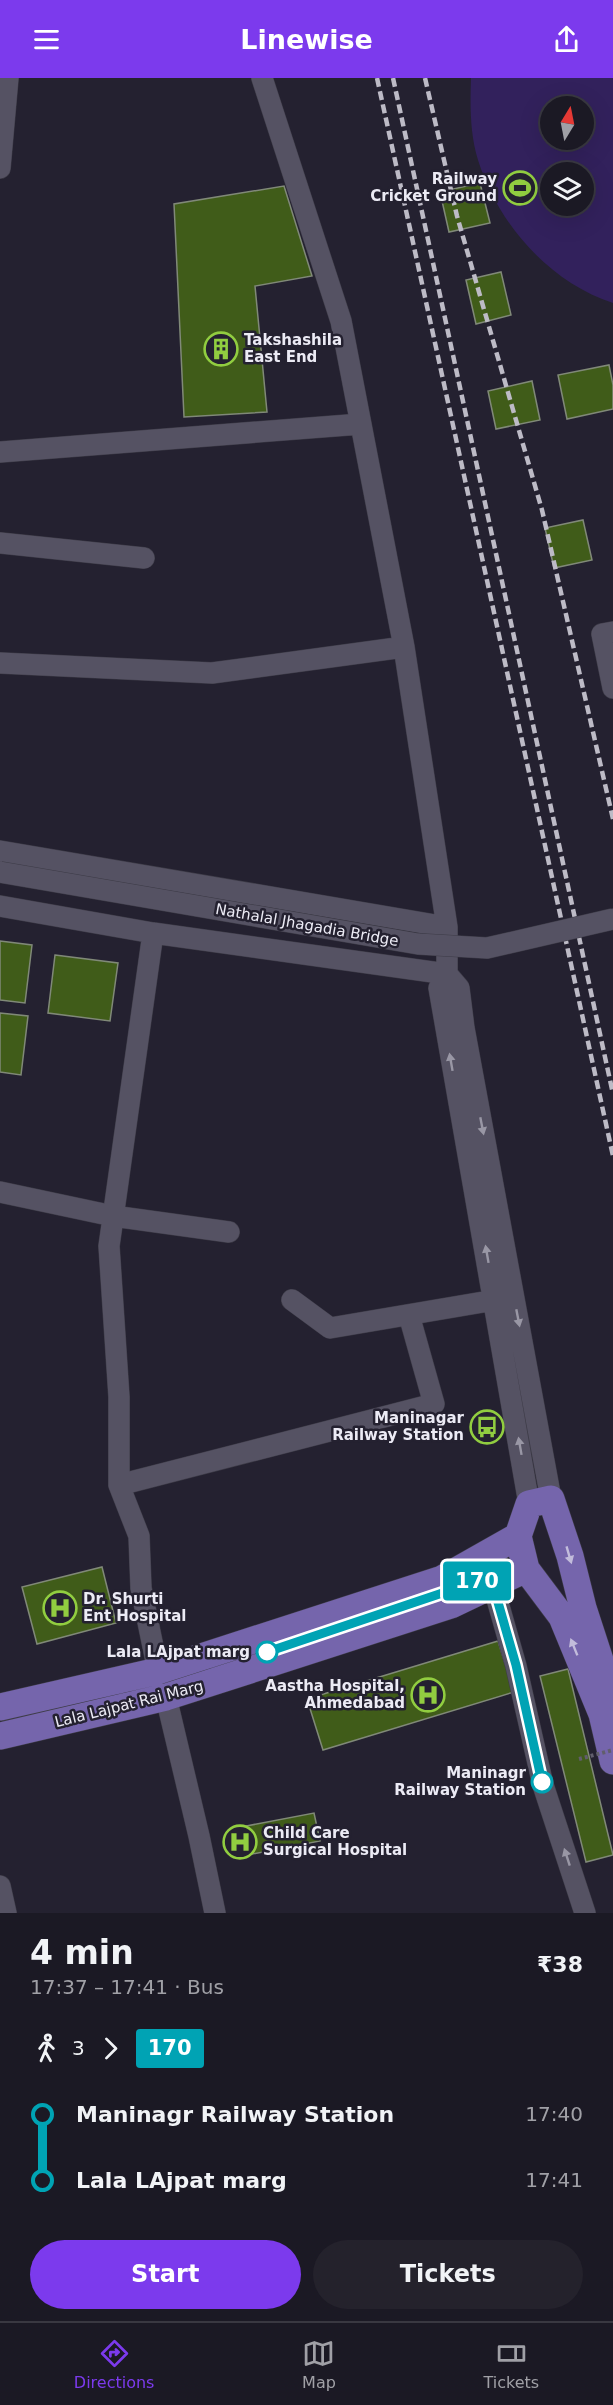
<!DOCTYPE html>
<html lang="en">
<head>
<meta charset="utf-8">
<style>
  :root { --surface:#1b1924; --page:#24222c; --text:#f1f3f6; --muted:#a0a0a6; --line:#393841; --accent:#7c3aed }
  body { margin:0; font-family:"DejaVu Sans",sans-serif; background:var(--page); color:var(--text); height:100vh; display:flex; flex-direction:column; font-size:22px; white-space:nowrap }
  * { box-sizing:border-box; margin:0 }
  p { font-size:20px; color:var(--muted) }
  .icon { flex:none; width:33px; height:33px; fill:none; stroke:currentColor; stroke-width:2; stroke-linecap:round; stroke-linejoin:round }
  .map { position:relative; height:1835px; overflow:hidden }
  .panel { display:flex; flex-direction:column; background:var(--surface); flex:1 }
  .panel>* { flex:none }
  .badge { padding:0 12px; border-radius:4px; font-size:21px; line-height:39px }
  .needle { width:39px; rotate:10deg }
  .fabs { position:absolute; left:540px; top:18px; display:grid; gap:12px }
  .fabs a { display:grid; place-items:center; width:54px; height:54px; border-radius:50%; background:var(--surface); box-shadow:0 6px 24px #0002,0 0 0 2px var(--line); font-size:30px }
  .map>.badge { position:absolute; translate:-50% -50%; box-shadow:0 0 0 3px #fff }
  .legs { display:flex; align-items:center; gap:9px; height:66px; padding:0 30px; font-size:20px }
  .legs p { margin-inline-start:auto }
  .headline { display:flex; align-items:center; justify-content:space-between; height:102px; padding:0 30px }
  h1 { font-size:33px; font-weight:600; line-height:45px }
  .button { display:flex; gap:12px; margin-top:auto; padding:12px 30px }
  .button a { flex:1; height:69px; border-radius:36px; background:var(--accent); color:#fff; font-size:24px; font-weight:600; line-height:69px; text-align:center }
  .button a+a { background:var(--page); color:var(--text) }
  ul { padding:0 30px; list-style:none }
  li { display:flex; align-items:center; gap:21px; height:66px; font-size:22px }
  li i { display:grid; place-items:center; width:9px; height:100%; margin:0 8px; background:currentColor }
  li i::after { content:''; width:15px; height:15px; margin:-8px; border:4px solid; border-radius:50%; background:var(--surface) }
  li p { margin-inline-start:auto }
  li:first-child i { background:linear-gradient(#0000 50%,currentColor 0) }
  li:last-child i { background:linear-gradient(currentColor 50%,#0000 0) }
  header { display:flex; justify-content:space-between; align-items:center; height:78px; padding:0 30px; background:var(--accent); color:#fff; font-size:27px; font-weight:600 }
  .menu { display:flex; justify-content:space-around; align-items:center; height:84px; border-top:2px solid var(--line); background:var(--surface); font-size:16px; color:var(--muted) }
  .menu a { display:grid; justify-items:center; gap:3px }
  .menu .current { color:var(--accent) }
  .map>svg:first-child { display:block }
  .green { fill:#32215c; fill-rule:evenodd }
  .building { fill:#405c19; stroke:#808978; stroke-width:1.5 }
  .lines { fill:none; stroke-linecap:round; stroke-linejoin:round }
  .minor-casing { stroke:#3e3c48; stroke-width:22 }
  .major-casing { stroke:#3e3c48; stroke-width:28 }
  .minor { stroke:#555263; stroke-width:21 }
  .major { stroke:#7565ac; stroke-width:27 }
  .rail { stroke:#bdbbc6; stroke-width:4.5; stroke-dasharray:9 4.5; stroke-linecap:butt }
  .minor-bridge-casing { stroke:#3e3c48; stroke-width:22; stroke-linecap:butt }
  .path-bridge { stroke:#615e6c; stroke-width:4; stroke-dasharray:3 3; stroke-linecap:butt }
  .minor-bridge { stroke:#555263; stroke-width:21 }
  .oneway { fill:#9997a5 }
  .oneway2 { fill:#c2bcdb }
  .line-1-casing { stroke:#fff; stroke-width:14 }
  .line-1 { stroke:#00a3b4; stroke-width:9 }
  .stop-1-dot { fill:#fff; stroke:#00a3b4; stroke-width:3 }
  .labels { text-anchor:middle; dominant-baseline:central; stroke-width:5; stroke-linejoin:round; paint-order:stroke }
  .poi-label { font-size:15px; font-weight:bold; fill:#ecebf5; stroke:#242130; text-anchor:end }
  .street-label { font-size:15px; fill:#ecebf5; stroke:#242130 }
  .stop-label { font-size:15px; font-weight:bold; fill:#ecebf5; stroke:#242130; text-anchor:end }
</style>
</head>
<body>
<header><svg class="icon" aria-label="menu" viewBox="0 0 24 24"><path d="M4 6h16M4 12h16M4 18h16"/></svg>Linewise<svg class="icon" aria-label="share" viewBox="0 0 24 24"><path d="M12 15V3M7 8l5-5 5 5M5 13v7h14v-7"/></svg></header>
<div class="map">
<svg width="613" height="1835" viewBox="0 0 613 1835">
  <rect width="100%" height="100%" fill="#242130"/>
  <path class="green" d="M471 0H613V225C549 204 498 146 478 82 470 56 470 28 471 0ZM550 28H584V62H550ZM550 94H584V128H550Z"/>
  <path class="building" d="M480 105 490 145 449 154 440 114Z
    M284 108 312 198 255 208 267 334 184 339 174 126Z
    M501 194 511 237 476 246 466 202Z
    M609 287 613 307V331L567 341 558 297Z
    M532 303 540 342 496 351 488 313Z
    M583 442 592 482 554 490 545 450Z
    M0 863 32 867 25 925 0 922Z
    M55 877 118 885 110 943 48 935Z
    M0 935 28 938 21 997 0 994Z
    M102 1489 116 1545 37 1566 22 1509Z
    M498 1563 514 1614 323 1672 307 1621Z
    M568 1591 613 1777 586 1784 540 1598Z
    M314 1735 320 1763 247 1777 241 1749Z"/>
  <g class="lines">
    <defs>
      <path id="minor" d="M262 0 341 243 404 569 447 849V896L439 910 529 1426
        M0 90 8 0
        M0 374 361 346
        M0 465 144 480
        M613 554 602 556 613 610
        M0 585 212 595 404 569
        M0 773 447 849
        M0 828 153 855 447 896 459 910 464 950 551 1421
        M153 855 109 1168 119 1319V1407L139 1458 141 1510 158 1593
        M0 1114 113 1138 229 1154
        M292 1222 330 1250 495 1222
        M119 1407 434 1326 409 1237
        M386 1534 484 1501 493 1507 516 1588 543 1707 585 1835
        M166 1619 199 1758 215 1835
        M0 1808 6 1835"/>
      <path id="major" d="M613 1622 583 1530 570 1478 551 1421 529 1426 518 1458 526 1491 562 1539 602 1636 613 1683
        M0 1629 158 1593 442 1501 518 1458
        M0 1658 166 1619 451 1527 526 1491"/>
    </defs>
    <use href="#minor" class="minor-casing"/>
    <use href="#major" class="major-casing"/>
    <use href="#minor" class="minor"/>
    <use href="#major" class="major"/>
    <path class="rail" d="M377 0 613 1078
      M393 0 613 1016
      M425 0 457 138 542 432 613 741"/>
    <defs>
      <path id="minor-bridge" d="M0 794 418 866 487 870 613 841"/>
    </defs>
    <use href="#minor-bridge" class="minor-bridge-casing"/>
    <path class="path-bridge" d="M579 1681 613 1672"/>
    <use href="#minor-bridge" class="minor-bridge"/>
  </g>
  <defs><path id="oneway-solid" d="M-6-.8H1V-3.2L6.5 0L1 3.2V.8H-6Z" transform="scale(1.5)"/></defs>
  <g class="oneway">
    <use href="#oneway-solid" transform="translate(451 984) rotate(-100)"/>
    <use href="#oneway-solid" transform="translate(482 1048) rotate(79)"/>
    <use href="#oneway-solid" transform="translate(487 1176) rotate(-100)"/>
    <use href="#oneway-solid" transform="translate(518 1240) rotate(79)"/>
    <use href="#oneway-solid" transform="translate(520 1368) rotate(-100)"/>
    <use href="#oneway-solid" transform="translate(567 1779) rotate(-108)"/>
  </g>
  <g class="oneway2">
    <use href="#oneway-solid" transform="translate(569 1477) rotate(74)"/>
    <use href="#oneway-solid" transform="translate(574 1569) rotate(-112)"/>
  </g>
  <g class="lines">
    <defs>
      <path id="line-1" d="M267 1574 484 1501 493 1507 516 1587 542 1704"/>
    </defs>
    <use href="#line-1" class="line-1-casing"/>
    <use href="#line-1" class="line-1"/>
  </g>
  <defs>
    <symbol id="stadium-ring" viewBox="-11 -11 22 22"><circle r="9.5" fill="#242130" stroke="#91cd40" stroke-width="1.5"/><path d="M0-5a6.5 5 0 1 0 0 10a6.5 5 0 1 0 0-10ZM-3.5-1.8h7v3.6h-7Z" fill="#91cd40"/></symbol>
    <symbol id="building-ring" viewBox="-11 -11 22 22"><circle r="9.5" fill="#242130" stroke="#91cd40" stroke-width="1.5"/><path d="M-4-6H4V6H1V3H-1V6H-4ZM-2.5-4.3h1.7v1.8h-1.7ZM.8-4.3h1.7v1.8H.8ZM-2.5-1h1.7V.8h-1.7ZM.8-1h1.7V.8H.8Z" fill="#91cd40"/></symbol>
    <symbol id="bus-ring" viewBox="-11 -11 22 22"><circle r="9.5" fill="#242130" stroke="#91cd40" stroke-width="1.5"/><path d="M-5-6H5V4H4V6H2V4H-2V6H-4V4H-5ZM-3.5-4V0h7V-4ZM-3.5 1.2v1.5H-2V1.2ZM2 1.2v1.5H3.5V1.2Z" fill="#91cd40"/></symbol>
    <symbol id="hospital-ring" viewBox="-11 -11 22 22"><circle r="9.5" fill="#242130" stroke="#91cd40" stroke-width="1.5"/><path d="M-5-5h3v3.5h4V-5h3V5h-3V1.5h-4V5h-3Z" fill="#91cd40"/></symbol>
  </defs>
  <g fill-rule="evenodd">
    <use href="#stadium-ring" x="501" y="91" width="38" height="38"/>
    <use href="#building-ring" x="202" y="252" width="38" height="38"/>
    <use href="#bus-ring" x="468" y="1330" width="38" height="38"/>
    <use href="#hospital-ring" x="41" y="1511" width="38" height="38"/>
    <use href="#hospital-ring" x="409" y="1598" width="38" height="38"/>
    <use href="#hospital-ring" x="221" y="1745" width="38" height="38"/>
  </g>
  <g class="stop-1-dot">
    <circle cx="267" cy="1574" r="10"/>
    <circle cx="542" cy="1704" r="10"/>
  </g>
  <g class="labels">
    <g class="poi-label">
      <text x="497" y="101">Railway<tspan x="497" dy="17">Cricket Ground</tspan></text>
      <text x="244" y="262" text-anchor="start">Takshashila<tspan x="244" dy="17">East End</tspan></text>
      <text x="464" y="1340">Maninagar<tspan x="464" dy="17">Railway Station</tspan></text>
      <text x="83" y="1521" text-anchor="start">Dr. Shurti<tspan x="83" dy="17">Ent Hospital</tspan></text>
      <text x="405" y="1608">Aastha Hospital,<tspan x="405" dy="17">Ahmedabad</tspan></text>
      <text x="263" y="1755" text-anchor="start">Child Care<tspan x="263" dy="17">Surgical Hospital</tspan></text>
    </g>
    <g class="street-label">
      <text transform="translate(307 847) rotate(10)">Nathalal Jhagadia Bridge</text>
      <text transform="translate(129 1626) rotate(-14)">Lala Lajpat Rai Marg</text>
    </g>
    <g class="stop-label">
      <text x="250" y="1574">Lala LAjpat marg</text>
      <text x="526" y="1695">Maninagr<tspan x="526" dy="17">Railway Station</tspan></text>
    </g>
  </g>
</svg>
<div class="fabs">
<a><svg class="needle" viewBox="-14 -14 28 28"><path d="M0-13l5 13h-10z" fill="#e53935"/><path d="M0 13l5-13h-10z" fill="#a0a0a6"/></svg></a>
<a><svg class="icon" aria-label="layers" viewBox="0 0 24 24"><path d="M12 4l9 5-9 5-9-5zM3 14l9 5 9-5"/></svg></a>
</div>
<b class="badge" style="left:477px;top:1503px;background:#00a3b4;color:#fff">170</b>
</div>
<section class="panel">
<div class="headline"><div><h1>4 min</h1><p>17:37 – 17:41 · Bus</p></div><b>₹38</b></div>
<div class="legs"><svg class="icon" aria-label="walk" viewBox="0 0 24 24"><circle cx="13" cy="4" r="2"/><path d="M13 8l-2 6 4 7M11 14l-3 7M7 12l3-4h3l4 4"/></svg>3<svg class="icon" aria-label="forward" viewBox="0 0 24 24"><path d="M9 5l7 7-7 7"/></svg><b class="badge" style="background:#00a3b4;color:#fff">170</b></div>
<ul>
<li><i style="color:#00a3b4"></i><b>Maninagr Railway Station</b><p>17:40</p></li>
<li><i style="color:#00a3b4"></i><b>Lala LAjpat marg</b><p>17:41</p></li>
</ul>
<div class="button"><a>Start</a><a>Tickets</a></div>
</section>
<nav class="menu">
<a class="current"><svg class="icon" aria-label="directions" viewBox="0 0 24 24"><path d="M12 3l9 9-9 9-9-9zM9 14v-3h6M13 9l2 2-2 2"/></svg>Directions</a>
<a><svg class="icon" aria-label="map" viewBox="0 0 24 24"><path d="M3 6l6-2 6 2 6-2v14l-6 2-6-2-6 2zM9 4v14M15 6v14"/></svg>Map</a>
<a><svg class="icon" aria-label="tickets" viewBox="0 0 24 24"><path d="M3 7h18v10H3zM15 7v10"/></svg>Tickets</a>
</nav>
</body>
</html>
